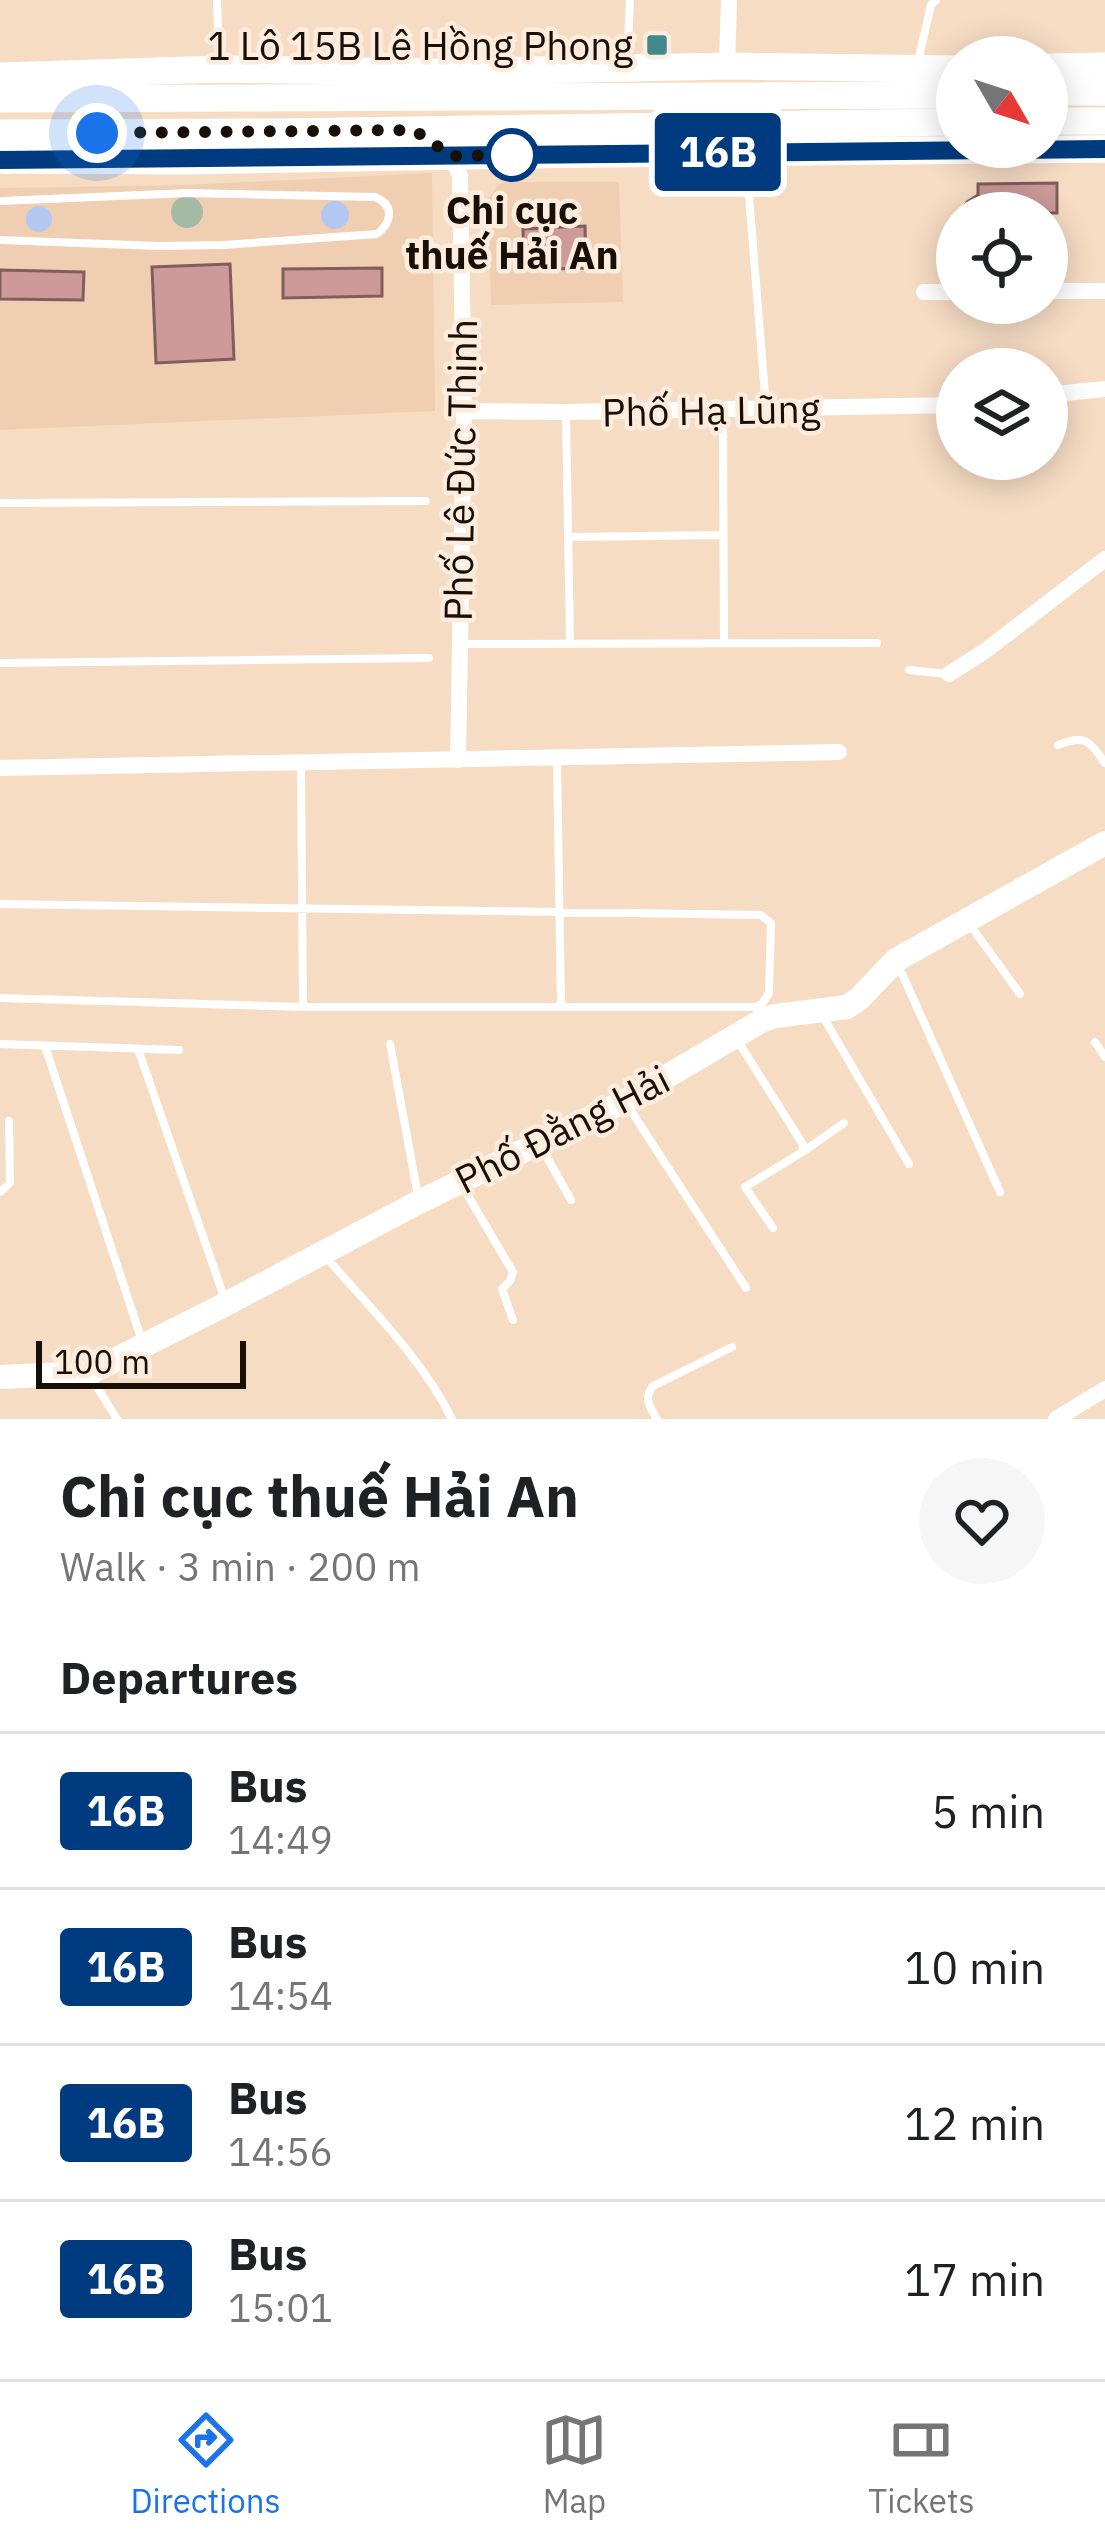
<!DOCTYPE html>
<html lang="en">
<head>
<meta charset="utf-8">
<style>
  :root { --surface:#fff; --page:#f6f6f6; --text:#202124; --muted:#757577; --line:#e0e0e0; --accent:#1a73e8 }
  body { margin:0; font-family:"IBM Plex Sans",sans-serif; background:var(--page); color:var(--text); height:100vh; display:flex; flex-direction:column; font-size:45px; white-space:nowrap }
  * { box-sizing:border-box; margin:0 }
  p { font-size:39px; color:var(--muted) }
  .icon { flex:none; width:66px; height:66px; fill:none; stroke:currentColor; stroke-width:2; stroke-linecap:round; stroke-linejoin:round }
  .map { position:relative; height:1419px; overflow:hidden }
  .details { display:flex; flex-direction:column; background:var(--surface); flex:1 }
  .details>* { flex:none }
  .badge { padding:0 24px; border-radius:9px; font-size:42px; line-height:78px }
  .needle { width:78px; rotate:129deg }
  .tools { position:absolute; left:936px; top:36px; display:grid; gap:24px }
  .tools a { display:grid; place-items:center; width:132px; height:132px; border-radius:50%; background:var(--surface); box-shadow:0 6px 30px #0003; font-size:60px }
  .scale { position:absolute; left:36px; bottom:30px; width:210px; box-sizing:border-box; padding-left:12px; border:6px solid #181007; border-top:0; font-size:33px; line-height:42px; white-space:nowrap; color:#181007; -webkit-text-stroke:9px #fcecdd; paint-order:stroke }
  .you { position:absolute; width:60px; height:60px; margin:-30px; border:9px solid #fff; border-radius:50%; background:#1a73e8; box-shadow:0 0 0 18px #1a73e833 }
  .map>.badge { position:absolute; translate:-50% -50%; box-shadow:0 0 0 6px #fff }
  h2 { padding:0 60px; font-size:45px; line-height:108px }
  .round { display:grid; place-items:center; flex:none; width:126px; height:126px; border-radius:63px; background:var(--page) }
  .head { display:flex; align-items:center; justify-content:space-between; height:204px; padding:0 60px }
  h1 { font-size:57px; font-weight:700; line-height:90px }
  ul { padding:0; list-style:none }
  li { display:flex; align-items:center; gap:36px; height:156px; padding:0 60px; border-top:3px solid var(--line) }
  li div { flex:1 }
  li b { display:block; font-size:45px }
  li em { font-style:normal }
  li .badge { min-width:132px; font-weight:700; text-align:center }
  .dock { display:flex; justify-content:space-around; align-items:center; height:168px; border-top:3px solid var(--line); background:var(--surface); font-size:33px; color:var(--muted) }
  .dock a { display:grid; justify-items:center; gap:6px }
  .dock .active { color:var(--accent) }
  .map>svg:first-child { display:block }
  .built { fill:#efceb2 }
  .green { fill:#a4baa4 }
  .water { fill:#b3c8f0 }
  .building { fill:#cd9a99; stroke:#7f5e5d; stroke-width:3 }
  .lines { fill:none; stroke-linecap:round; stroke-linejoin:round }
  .lane { stroke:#fff; stroke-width:8 }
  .street { stroke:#fff; stroke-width:16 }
  .secondary { stroke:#fff; stroke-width:24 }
  .primary { stroke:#fff; stroke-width:27 }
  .line-casing { stroke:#fff; stroke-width:27 }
  .line { stroke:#003b80; stroke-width:18 }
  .walk { stroke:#181007; stroke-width:12; stroke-dasharray:0 21.6 }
  .poi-dot { fill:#41898c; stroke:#fcecdd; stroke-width:4.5 }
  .stop-dot { fill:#fff; stroke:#003b80; stroke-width:6 }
  .labels { text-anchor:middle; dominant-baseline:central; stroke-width:9; stroke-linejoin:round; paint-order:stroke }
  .poi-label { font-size:39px; fill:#181007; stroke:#fcecdd; text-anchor:end }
  .stop-label { font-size:39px; font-weight:bold; fill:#181007; stroke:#fcecdd }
  .street-label { font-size:39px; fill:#181007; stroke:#fcecdd }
</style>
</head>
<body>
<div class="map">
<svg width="1105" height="1419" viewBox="0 0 1105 1419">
  <rect width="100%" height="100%" fill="#f7dcc4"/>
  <path class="built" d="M432 173 435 411 0 430V188L186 185Z
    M505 182H619L623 302 491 305 488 200 497 186Z"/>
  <path class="green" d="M171 212a16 16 0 1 1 32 0a16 16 0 1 1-32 0Z"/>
  <path class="water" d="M321 215a14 14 0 1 1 28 0a14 14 0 1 1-28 0Z
    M26 219a13 13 0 1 1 26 0a13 13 0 1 1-26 0Z"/>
  <path class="building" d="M1057 183V213H961L967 202 978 195V184Z
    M585 226 586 268 524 270 523 229Z
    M230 264 234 359 156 363 152 267Z
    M382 268V296L283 298V269Z
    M0 270 84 272 83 300 0 299Z"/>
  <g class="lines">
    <path class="lane" d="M217 0 219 64
      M628 43 630 0
      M918 61 931 5 936 0
      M746 159 766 407
      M0 201 188 193 375 197C395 205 392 222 377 234L223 245 159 246 0 240
      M723 410 724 643
      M566 414 570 644
      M0 503 426 501
      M569 537 724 535
      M460 644 877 643
      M0 663 429 658
      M909 670 947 674
      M1058 745C1086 734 1089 741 1105 763
      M557 759 561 1006
      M301 764 303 1007
      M0 904 761 915 771 923 769 993 762 1004 755 1007H303L0 998
      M968 922 1020 994
      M899 967 1000 1192
      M822 1015 909 1164
      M1095 1042 1105 1057
      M739 1043 802 1143 804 1151 745 1187 773 1228
      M0 1044 179 1050
      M390 1044 418 1196
      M45 1046 142 1341
      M138 1049 224 1297
      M626 1103 746 1288
      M540 1145 571 1200
      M804 1151 844 1123
      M461 1184 513 1272 510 1281 502 1289 513 1320
      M0 1192 10 1183 9 1121
      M324 1255C369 1307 421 1357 452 1419
      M92 1379 117 1419
      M657 1419C650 1407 643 1399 653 1386L732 1347"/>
    <path class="street" d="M727 66 729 0
      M450 154 460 176 464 411 458 760
      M1047 291H1105
      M924 292H957
      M1047 395 1105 389
      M464 411 566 412 957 405
      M949 674 985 651 1105 559
      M0 768 839 752
      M1056 1419 1105 1389"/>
    <path class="secondary" d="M0 1377 89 1373 226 1304 419 1202 625 1101 763 1020 775 1016 847 1007 859 999 896 960 1105 843"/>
    <path class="primary" d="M1047 67 1105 66
      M0 76 219 69 432 72 727 66 957 69
      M1047 92H1105
      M0 99 957 95
      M1047 121H1105
      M0 133 277 132 957 122
      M0 160 186 161 745 151 1105 149"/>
  </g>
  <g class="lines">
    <defs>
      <path id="line" d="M0 160 1105 149"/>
    </defs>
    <use href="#line" class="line-casing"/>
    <use href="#line" class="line"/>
    <path class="walk" d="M97 133 414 130 452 156 512 155"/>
  </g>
  <rect class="poi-dot" x="645" y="33" width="24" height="24" rx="6"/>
  <circle class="stop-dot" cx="512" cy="155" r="24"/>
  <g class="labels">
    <g class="poi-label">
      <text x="633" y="45">1 Lô 15B Lê Hồng Phong</text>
    </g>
    <g class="stop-label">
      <text x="512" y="209">Chi cục<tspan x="512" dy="45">thuế Hải An</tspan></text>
    </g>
    <g class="street-label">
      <text transform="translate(711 410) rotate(-1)">Phố Hạ Lũng</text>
      <text transform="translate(460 470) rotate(-89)">Phố Lê Đức Thịnh</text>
      <text transform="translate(562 1129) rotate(-27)">Phố Đằng Hải</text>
    </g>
  </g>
</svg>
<div class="tools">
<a><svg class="needle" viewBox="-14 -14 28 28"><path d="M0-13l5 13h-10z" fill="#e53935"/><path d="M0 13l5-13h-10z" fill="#757577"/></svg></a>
<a><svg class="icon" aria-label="locate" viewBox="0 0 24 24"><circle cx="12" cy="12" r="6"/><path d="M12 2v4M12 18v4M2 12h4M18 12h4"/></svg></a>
<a><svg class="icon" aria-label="layers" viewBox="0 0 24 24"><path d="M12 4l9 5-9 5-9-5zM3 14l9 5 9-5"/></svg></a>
</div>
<div class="scale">100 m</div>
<div class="you" style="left:97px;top:133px"></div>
<b class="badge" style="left:718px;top:152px;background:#003b80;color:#fff">16B</b>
</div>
<section class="details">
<div class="head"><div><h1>Chi cục thuế Hải An</h1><p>Walk · 3 min · 200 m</p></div><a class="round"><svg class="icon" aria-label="heart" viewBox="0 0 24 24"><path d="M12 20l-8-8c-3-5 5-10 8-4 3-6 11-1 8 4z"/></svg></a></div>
<h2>Departures</h2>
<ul>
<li><span class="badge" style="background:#003b80;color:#fff">16B</span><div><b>Bus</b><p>14:49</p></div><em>5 min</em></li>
<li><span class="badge" style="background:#003b80;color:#fff">16B</span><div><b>Bus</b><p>14:54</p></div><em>10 min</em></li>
<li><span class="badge" style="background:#003b80;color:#fff">16B</span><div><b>Bus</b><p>14:56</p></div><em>12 min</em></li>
<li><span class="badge" style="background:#003b80;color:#fff">16B</span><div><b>Bus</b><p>15:01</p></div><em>17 min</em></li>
</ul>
</section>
<nav class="dock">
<a class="active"><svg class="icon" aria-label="directions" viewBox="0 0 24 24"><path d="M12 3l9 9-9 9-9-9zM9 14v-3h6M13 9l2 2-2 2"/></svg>Directions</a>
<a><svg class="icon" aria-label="map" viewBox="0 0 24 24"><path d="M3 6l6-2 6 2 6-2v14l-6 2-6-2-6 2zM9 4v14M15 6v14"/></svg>Map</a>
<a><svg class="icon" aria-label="tickets" viewBox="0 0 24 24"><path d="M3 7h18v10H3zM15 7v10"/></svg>Tickets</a>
</nav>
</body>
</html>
